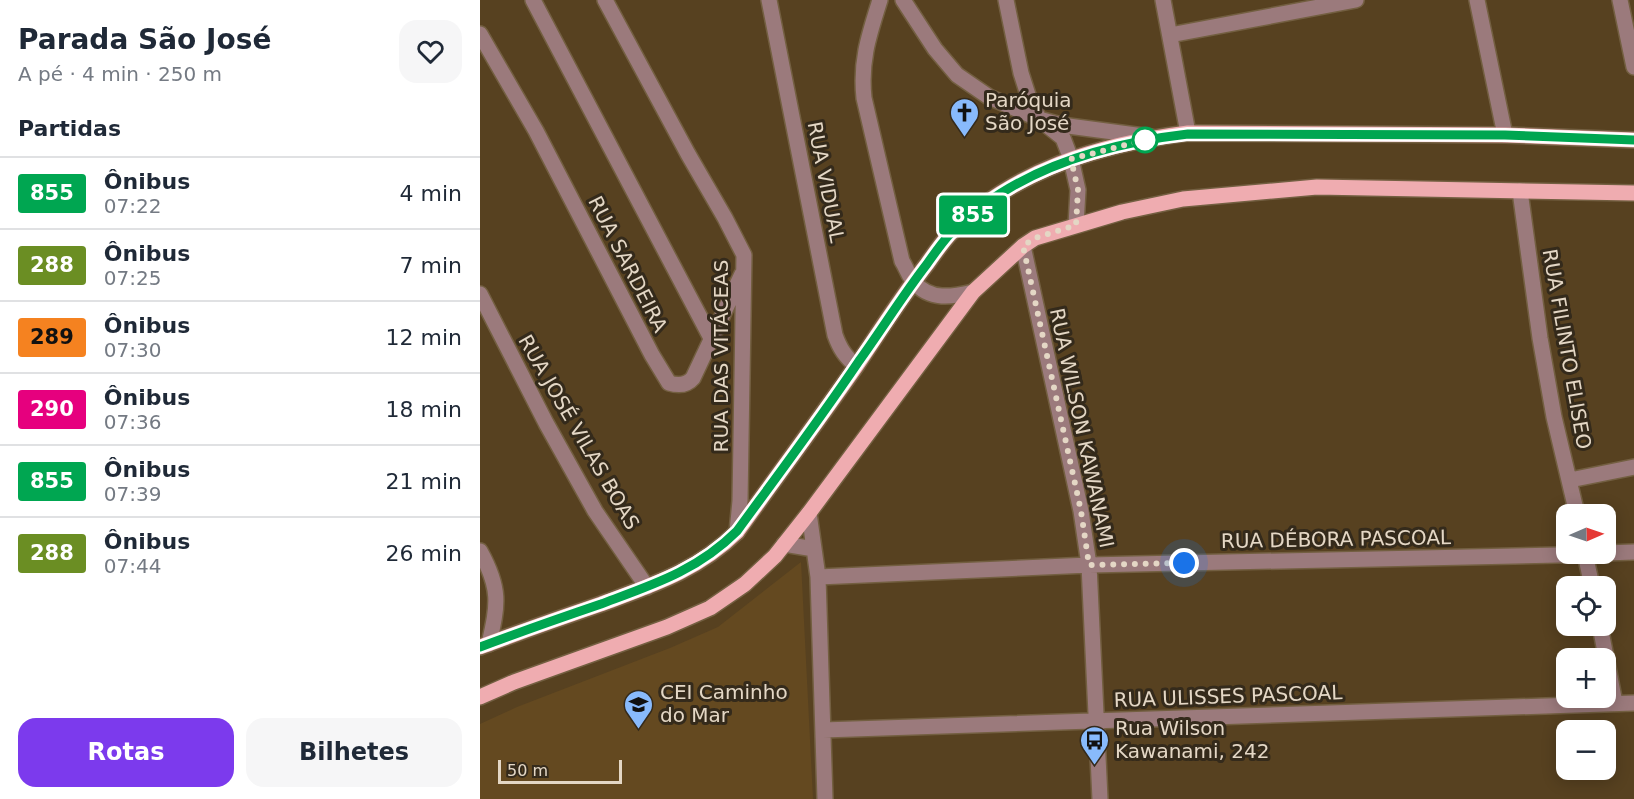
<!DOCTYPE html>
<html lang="pt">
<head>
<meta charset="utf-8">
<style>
  :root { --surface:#fff; --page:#f6f6f7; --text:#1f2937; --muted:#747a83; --line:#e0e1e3; --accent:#7c3aed }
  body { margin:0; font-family:"DejaVu Sans",sans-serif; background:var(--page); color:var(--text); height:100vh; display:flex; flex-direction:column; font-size:22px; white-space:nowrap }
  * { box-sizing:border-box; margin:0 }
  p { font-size:20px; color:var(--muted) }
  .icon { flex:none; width:33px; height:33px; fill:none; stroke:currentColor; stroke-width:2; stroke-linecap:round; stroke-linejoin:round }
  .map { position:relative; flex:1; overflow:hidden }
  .details { display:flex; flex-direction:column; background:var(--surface); width:480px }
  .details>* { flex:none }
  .badge { padding:0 12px; border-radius:4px; font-size:21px; line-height:39px }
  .needle { width:39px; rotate:88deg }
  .buttons { position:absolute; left:1076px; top:504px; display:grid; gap:12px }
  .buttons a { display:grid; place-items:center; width:60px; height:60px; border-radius:12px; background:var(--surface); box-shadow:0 3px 15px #0003; font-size:30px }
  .scale { position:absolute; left:18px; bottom:15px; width:124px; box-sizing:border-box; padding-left:6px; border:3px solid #e4d7c5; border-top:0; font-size:16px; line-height:21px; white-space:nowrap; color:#e4d7c5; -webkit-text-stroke:4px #342a1b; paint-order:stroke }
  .you { position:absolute; width:30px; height:30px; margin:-15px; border:4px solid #fff; border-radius:50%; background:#1a73e8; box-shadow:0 0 0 9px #1a73e833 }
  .map>.badge { position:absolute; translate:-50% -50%; box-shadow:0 0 0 3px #fff }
  h2 { padding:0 18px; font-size:22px; line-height:54px }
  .round { display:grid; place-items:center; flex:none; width:63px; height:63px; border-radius:18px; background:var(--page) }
  .summary { display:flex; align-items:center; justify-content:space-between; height:102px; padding:0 18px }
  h1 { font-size:28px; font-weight:700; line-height:45px }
  .cta { display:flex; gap:12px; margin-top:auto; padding:12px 18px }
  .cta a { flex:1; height:69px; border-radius:18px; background:var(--accent); color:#fff; font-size:24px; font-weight:700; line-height:69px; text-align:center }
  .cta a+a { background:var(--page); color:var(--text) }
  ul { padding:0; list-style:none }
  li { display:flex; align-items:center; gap:18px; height:72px; padding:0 18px; border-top:2px solid var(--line) }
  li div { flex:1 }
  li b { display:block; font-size:22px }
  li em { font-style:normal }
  li .badge { min-width:66px; font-weight:700; text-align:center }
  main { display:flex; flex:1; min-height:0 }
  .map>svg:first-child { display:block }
  .built { fill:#644920 }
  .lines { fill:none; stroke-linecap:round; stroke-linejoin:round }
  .minor-casing { stroke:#735f41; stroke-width:18 }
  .major-casing { stroke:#735f41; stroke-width:18 }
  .minor { stroke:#9b7a7c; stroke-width:15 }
  .major { stroke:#efacb0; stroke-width:15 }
  .line-casing { stroke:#fff; stroke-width:14 }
  .line { stroke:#00a651; stroke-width:9 }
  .walk { stroke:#e4d7c5; stroke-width:6; stroke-dasharray:0 10.8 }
  .stop-dot { fill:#fff; stroke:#00a651; stroke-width:3 }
  .labels { text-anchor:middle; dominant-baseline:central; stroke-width:6; stroke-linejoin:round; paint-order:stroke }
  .poi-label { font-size:20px; fill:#e4d7c5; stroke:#342a1b; text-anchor:start }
  .street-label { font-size:20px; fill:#e4d7c5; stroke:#342a1b }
</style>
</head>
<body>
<main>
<section class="details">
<div class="summary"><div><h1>Parada São José</h1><p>A pé · 4 min · 250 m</p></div><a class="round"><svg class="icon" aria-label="heart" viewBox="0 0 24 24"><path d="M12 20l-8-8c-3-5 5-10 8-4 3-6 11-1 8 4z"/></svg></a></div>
<h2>Partidas</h2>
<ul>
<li><span class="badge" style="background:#00a651;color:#fff">855</span><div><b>Ônibus</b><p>07:22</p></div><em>4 min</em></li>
<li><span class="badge" style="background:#6b8e23;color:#fff">288</span><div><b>Ônibus</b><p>07:25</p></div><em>7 min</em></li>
<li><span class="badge" style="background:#f58220;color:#111">289</span><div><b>Ônibus</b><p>07:30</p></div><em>12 min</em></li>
<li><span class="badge" style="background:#e6007e;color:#fff">290</span><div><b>Ônibus</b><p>07:36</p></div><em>18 min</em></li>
<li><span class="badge" style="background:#00a651;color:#fff">855</span><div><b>Ônibus</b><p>07:39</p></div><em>21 min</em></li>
<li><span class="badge" style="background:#6b8e23;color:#fff">288</span><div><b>Ônibus</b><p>07:44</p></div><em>26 min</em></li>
</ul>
<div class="cta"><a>Rotas</a><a>Bilhetes</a></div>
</section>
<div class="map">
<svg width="1154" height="799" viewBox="0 0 1154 799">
  <rect width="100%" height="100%" fill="#574120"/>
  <path class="built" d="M321 562 333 799H0V724L37 707 190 648 238 627Z"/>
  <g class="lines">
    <defs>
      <path id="minor" d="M53 0 231 338
        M125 0 208 154 245 218 264 255 260 501 257 532
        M289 0 355 335C360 349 365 356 376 366
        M400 0C389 35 380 61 384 98L422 261C426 267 429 277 434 282 450 301 472 297 493 292
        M423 0 455 49 477 75 509 97 559 119 581 125 671 137
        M526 0 541 73 549 98 559 119 583 138 591 159 598 190 596 225
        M683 0 708 133
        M997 0 1025 135
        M1140 0 1154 67
        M0 34 56 131 172 355 189 383C199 386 207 385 213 378L262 274
        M690 35 876 0
        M1040 191 1060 338 1074 417 1097 514
        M543 246 601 511 609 565 620 799
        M0 294 66 423 115 511 167 587
        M1090 480 1154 467
        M329 513 338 577 345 799
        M304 544 334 549
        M0 551C21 589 18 604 9 644
        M1125 553 1154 552
        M1105 554 1112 586
        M338 577 609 565 1124 554
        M1120 626 1135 703
        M343 730 1154 703"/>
      <path id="major" d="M0 647C40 632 80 618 121 604 172 585 217 571 257 532 297 476 338 421 377 365 400 331 422 296 447 264 454 254 461 244 469 235 532 170 621 144 708 133L1025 135 1154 140
        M0 697 34 682 187 627 230 608 265 584 295 556 329 513 493 292 543 246 555 238 642 212 703 199 837 187 1154 193"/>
    </defs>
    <use href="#minor" class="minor-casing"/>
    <use href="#major" class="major-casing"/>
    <use href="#minor" class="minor"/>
    <use href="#major" class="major"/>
  </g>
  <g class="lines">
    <defs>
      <path id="line" d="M0 647C40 632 80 618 121 604 172 585 217 571 257 531 298 475 340 419 379 361 402 329 423 295 447 264 454 254 461 244 469 235 532 170 621 144 708 134L1025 135 1154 140"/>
    </defs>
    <use href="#line" class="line-casing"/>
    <use href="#line" class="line"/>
    <path class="walk" d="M665 140 591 159 598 190 596 225 555 238 543 246 601 511 609 565 704 563"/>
  </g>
  <defs>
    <symbol id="church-pin" viewBox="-11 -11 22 30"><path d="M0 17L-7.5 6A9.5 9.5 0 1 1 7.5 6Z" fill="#88bafc" stroke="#342a1b"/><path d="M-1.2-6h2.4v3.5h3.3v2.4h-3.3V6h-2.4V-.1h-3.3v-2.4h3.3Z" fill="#111"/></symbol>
    <symbol id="school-pin" viewBox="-11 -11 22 30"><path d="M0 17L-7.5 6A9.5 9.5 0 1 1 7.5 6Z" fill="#88bafc" stroke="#342a1b"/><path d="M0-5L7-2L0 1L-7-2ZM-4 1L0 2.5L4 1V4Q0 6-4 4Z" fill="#111"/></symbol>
    <symbol id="bus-pin" viewBox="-11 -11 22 30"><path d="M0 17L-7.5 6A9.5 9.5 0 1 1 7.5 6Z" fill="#88bafc" stroke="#342a1b"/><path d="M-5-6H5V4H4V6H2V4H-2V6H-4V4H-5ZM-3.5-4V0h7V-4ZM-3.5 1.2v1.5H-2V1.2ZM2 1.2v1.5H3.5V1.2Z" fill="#111"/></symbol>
  </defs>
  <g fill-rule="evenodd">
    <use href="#church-pin" x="468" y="96" width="33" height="45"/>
    <use href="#school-pin" x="142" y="688" width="33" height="45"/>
    <use href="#bus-pin" x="598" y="724" width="33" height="45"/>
  </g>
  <circle class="stop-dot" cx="665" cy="140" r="12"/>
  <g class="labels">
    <g class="poi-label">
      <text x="505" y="100">Paróquia<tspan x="505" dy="23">São José</tspan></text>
      <text x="180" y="692">CEI Caminho<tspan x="180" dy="23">do Mar</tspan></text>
      <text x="635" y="728">Rua Wilson<tspan x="635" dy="23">Kawanami, 242</tspan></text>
    </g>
    <g class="street-label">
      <text transform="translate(346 182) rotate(79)">RUA VIDUAL</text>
      <text transform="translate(148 264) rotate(63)">RUA SARDEIRA</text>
      <text transform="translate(1087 349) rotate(80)">RUA FILINTO ELISEO</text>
      <text transform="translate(241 356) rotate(-90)">RUA DAS VITÁCEAS</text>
      <text transform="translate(602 428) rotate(78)">RUA WILSON KAWANAMI</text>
      <text transform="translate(99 432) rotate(60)">RUA JOSÉ VILAS BOAS</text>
      <text transform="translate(856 539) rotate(-1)">RUA DÉBORA PASCOAL</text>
      <text transform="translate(748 696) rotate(-2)">RUA ULISSES PASCOAL</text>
    </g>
  </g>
</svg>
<div class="buttons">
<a><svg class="needle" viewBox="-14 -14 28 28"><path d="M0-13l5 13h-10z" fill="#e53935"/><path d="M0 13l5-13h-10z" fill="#747a83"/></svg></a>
<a><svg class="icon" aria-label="locate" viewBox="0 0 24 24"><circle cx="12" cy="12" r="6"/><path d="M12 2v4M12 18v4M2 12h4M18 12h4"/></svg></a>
<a>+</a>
<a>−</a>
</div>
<div class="scale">50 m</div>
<div class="you" style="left:704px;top:563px"></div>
<b class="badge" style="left:493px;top:215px;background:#00a651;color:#fff">855</b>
</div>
</main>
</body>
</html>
